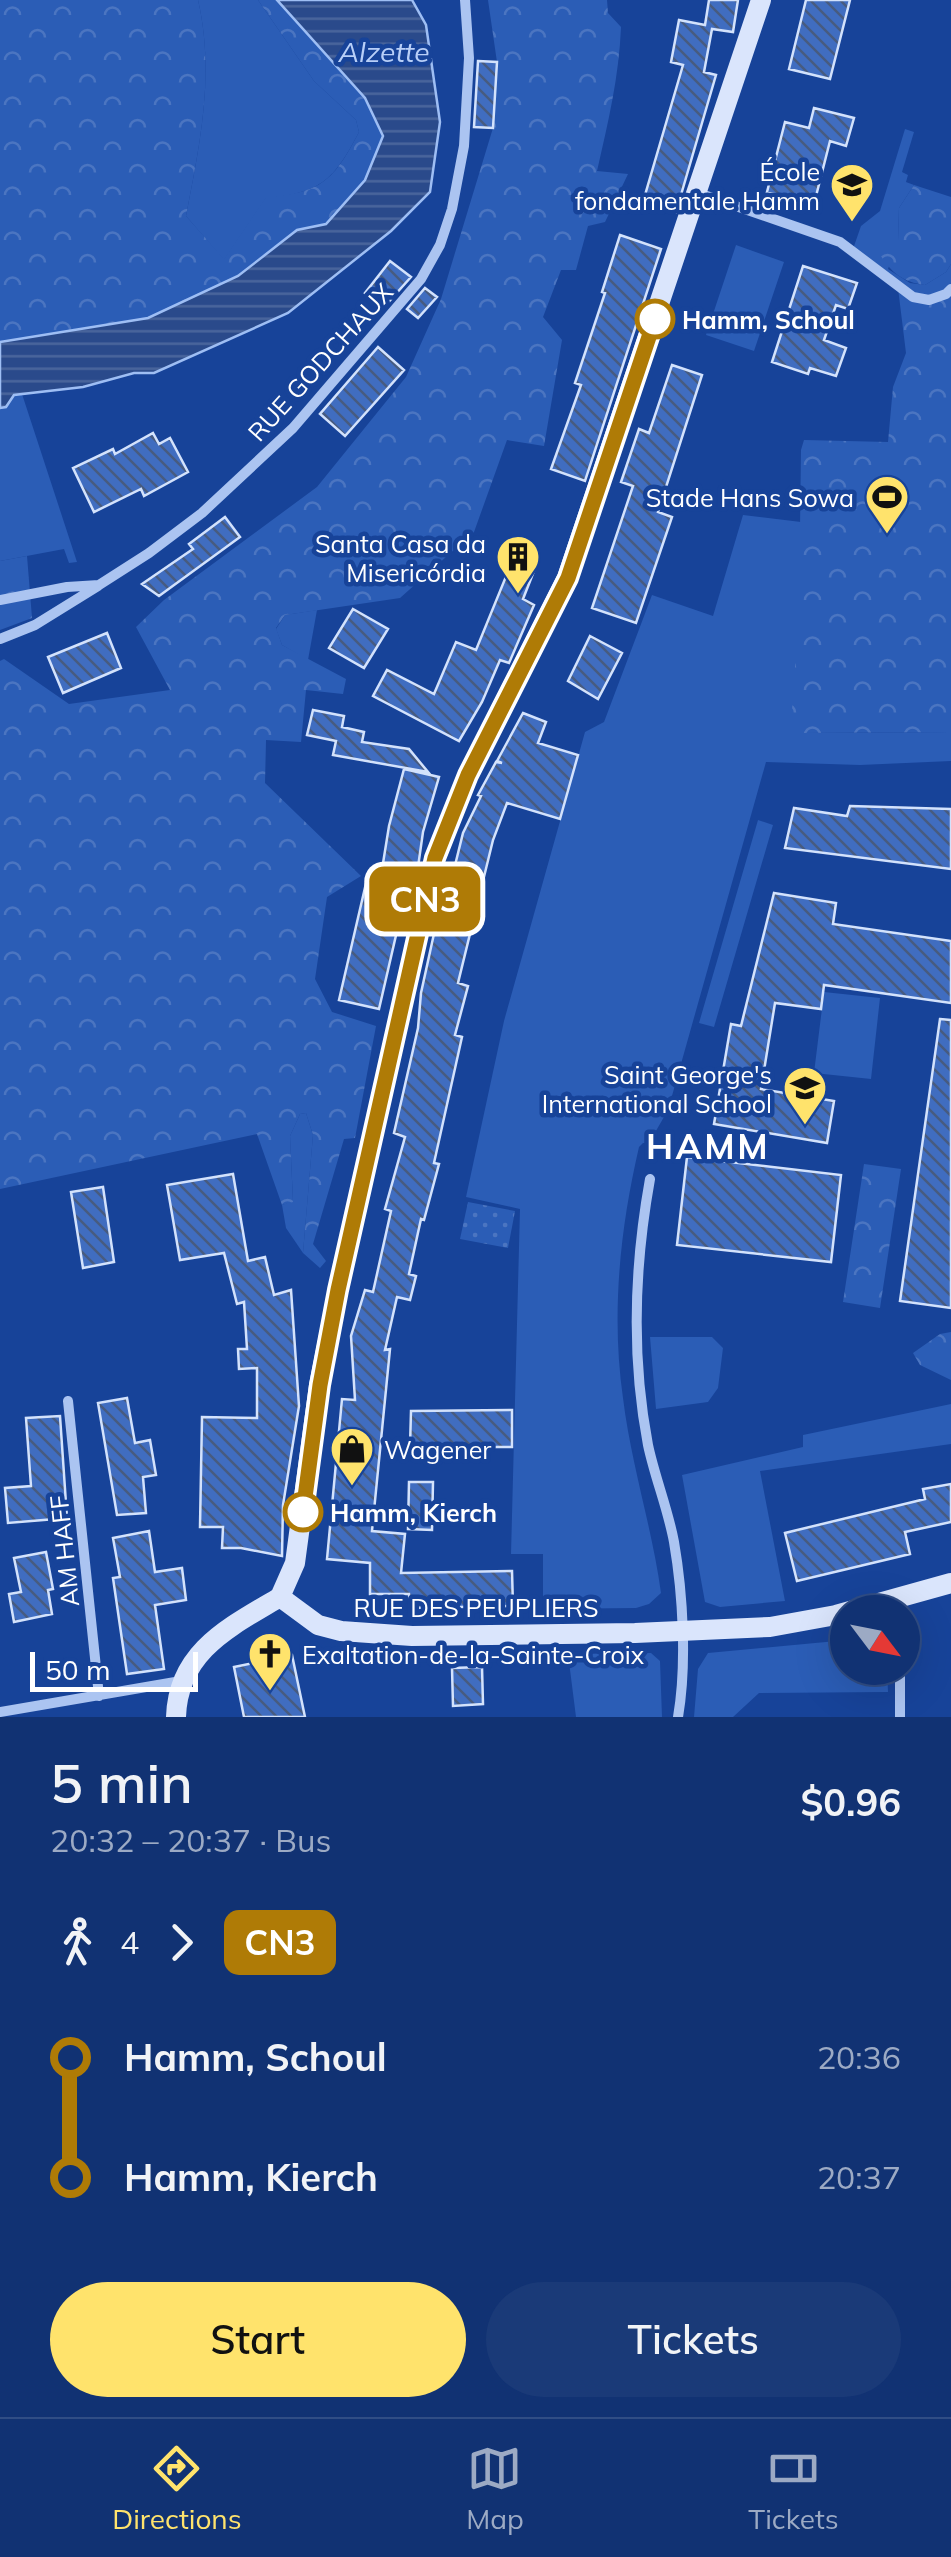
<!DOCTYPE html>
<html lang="en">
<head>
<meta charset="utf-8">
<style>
  :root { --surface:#113273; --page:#1a3a78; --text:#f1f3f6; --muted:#9caac4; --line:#304d85; --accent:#ffe36c }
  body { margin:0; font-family:Mulish,sans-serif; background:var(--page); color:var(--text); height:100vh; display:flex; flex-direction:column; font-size:38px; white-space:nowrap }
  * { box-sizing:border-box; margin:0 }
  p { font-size:32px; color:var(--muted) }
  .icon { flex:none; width:55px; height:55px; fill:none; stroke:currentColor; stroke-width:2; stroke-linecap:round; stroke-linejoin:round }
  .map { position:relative; height:1717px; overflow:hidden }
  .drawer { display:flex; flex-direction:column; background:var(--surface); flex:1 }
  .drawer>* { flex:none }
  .badge { padding:0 20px; border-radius:15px; font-size:35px; line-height:65px }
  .needle { width:65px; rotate:122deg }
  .controls { position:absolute; left:830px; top:1595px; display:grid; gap:20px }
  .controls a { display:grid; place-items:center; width:90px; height:90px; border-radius:50%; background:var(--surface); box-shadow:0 10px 40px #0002,0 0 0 2px var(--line); font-size:50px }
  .scale { position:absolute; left:30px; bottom:25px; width:168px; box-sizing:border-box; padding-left:10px; border:5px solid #fff; border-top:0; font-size:28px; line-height:35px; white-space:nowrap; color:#fff; -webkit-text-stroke:8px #174399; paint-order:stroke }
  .map>.badge { position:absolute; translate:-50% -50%; box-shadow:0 0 0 5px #fff }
  .legs { display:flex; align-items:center; gap:15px; height:110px; padding:0 50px; font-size:32px }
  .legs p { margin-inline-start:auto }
  .head { display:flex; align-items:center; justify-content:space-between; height:170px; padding:0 50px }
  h1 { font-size:55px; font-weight:600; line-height:75px }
  .primary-button { display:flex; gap:20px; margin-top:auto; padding:20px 50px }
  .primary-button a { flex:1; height:115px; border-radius:60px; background:var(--accent); color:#111; font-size:40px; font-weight:600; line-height:115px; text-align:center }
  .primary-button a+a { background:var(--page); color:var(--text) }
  ul { padding:0 50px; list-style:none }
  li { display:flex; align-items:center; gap:35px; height:120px; font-size:38px }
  li i { display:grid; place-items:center; width:15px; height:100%; margin:0 12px; background:currentColor }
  li i::after { content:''; width:25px; height:25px; margin:-12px; border:8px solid; border-radius:50%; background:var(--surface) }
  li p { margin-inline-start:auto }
  li:first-child i { background:linear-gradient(#0000 50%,currentColor 0) }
  li:last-child i { background:linear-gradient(currentColor 50%,#0000 0) }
  .tabs { display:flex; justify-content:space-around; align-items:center; height:140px; border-top:2px solid var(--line); background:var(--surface); font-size:28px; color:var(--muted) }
  .tabs a { display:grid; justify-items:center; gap:5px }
  .tabs .selected { color:var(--accent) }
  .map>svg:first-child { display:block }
  .grass { fill:#2b5db6 }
  .forest { fill:url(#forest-crowns) }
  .garden { fill:url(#garden-dots) }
  .water { fill:url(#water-rules); stroke:#9ebef4; stroke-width:2.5 }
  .building { fill:url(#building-back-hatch); stroke:#d3e2fc; stroke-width:2.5 }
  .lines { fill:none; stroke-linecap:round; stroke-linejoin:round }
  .street { stroke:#abc4f1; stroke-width:10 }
  .secondary { stroke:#dae5fc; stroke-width:20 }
  .line-1-casing { stroke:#fff; stroke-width:22 }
  .line-1 { stroke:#af7b06; stroke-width:15 }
  .stop-1-dot { fill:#fff; stroke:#af7b06; stroke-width:5 }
  .labels { text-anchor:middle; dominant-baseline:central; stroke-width:9; stroke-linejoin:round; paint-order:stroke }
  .poi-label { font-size:25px; fill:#fff; stroke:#174399; text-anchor:end }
  .stop-label { font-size:25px; font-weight:bold; fill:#fff; stroke:#174399; text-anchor:start }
  .street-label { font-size:25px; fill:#fff; stroke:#174399 }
  .water-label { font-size:28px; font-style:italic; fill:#b8cff8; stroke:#174399 }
  .district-label { font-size:35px; font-weight:bold; letter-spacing:2.5px; fill:#fff; stroke:#174399 }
</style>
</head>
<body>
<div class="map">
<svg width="951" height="1717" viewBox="0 0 951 1717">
  <defs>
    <pattern id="forest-crowns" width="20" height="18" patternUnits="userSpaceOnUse" patternTransform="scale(2.5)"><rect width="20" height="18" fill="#2b5db6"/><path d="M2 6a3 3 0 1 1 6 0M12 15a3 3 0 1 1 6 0" fill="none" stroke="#4b75c1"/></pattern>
    <pattern id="garden-dots" width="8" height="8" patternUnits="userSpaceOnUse" patternTransform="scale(2.5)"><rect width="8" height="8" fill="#2b5db6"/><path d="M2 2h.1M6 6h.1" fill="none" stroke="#4b75c1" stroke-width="1.8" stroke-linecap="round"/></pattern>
    <pattern id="water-rules" width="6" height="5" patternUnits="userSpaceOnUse" patternTransform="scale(2.5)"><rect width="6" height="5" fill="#2a4a8b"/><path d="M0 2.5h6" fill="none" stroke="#4a659c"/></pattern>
    <pattern id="building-back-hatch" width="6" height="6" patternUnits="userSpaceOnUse" patternTransform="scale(2.5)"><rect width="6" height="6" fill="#406dc0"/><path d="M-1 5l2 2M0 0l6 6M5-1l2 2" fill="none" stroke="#475b80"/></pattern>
  </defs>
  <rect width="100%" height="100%" fill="#174399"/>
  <path class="grass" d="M198 0H258L314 81 356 120 359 132C334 180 321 193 266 198L224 260 186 216C200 143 215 74 198 0Z
    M905 129 914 132 902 172 908 175 906 182 914 185 899 208 898 241 888 269 910 283 925 285 946 272 951 264V289L946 294 913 297 853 249 861 226 880 211Z
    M736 245 784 262 754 351 706 335Z
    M22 394 77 562 69 563 64 549 0 561V408L6 407 14 395Z
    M743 515 801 522 804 733 951 732V761L860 765 766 762 668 1110 649 1143H643L639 1147C620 1229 611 1314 623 1398 631 1464 652 1527 661 1593L649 1604 636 1608 543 1609V1554H511L520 1209 466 1197 504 1021 585 732 604 722 652 595 713 616Z
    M317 610 308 660 282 645 276 629 285 615Z
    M758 820 773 825 714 1027 699 1023Z
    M824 992 880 998 871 1079 814 1073Z
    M306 1113 313 1135 303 1253 286 1228 282 1205 293 1201 290 1136 300 1114Z
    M650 1337H712L723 1348 718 1388 708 1402 656 1409Z
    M951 1404V1444L760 1471 785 1601 720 1607 705 1602 682 1475 803 1447V1435Z
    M847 1640 848 1668H887L888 1692 759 1693 733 1717H694L698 1669 708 1653Z
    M651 1653 660 1661 662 1717H576L568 1654Z"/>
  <path class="forest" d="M0 0H198C215 74 200 143 186 216L224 259 266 197C322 193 334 180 359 132L356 120 314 81 258 0H277L365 98 383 136 365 180 326 224 297 230 238 276 148 318 0 342Z
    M488 0H607L608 13 621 27C619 77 608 123 597 171L628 174 605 222 588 226 576 270H561L543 317 562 340 544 446 507 440 474 532 400 598 285 615 276 628 282 645 346 679 343 694 306 690 301 742 266 740 265 783 361 876 327 897 315 979 332 1012 376 1026 355 1138 344 1139 313 1244 326 1261 320 1268 303 1253 313 1135 306 1113 300 1114 290 1136 293 1202 282 1205 257 1134 0 1189V661L4 659 69 704 170 690 136 627 164 600 317 487 406 377 441 299 493 128 497 62Z
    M914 185 951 197V264L946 272 925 285C901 282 888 270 877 249L882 240 898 241 899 208Z
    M898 288 929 300 951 289V732L804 733 791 724 799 610 801 450 804 440 888 442 893 387 906 353Z
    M27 556 32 618 0 630V561Z
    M864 1164 901 1169 880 1308 843 1302Z
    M951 1332V1380L920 1365 913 1353 940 1334Z"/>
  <path class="garden" d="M468 1202 515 1211 508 1248 460 1239Z"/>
  <path class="water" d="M277 0H412L426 25 440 122 430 192 391 231 288 313 154 373H134L83 387 14 395 6 407 0 408V342L148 318 238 276 297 230 326 224 365 180 383 136 365 98Z"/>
  <path class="building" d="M709 0H738L733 32 712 29 704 72 716 75 676 212 643 202 683 65 671 62 679 20 705 25Z
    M806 0H850L830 79 789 69Z
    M478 61 497 62 493 128 474 127Z
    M814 108 854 118 846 146 830 141 814 204 767 192 785 122 809 128Z
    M620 235 661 249 585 481 551 469 581 385 575 383 605 293 602 292Z
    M390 261 411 277 384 307 365 293Z
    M803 266 857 283 848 309 836 305 824 340 846 348 836 376 810 368 808 374 772 362Z
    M425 288 437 297 418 318 407 309Z
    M378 347 404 370 345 436 320 414Z
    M672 365 702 375 658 512 672 517 636 623 592 608 633 486 621 482 639 429 649 433Z
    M153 433 159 444 170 438 188 472 144 496 141 489 94 512 73 468 113 449 115 454Z
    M225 517 240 537 159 596 142 584 193 549 189 544Z
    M514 557 536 566 523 599 534 605 509 663 500 660 482 702 459 741 373 696 387 670 434 694 456 642 476 650Z
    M353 609 388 629 364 668 329 648Z
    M107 633 121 668 63 693 48 657Z
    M590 636 622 653 598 699 568 681Z
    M313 710 344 716 342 727 364 732 362 742 409 749 428 772 333 755 336 741 307 735Z
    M523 713 546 722 538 743 578 755 560 819 507 803 493 840 458 983 468 986 455 1035 462 1037 434 1163 439 1164 424 1220 421 1219 409 1274 416 1276 410 1300 397 1297 385 1350 390 1349 372 1531 405 1534 401 1573 512 1571 513 1606 410 1608 409 1594H370V1563L327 1559 342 1399 355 1400 351 1336 365 1290 373 1292 391 1211 385 1209 405 1137 394 1133 418 1028 421 993 437 920 441 922 463 833 481 796 478 795 496 762 502 763 497 761Z
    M404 769 439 777 423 832 418 867 412 866 379 1009 339 1000 367 879 380 882 389 826Z
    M850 806 951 809V869L785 848 794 808 847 816Z
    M774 893 836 903 833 924 951 941V1003L824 985 821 1009 775 1003 761 1089 834 1101 827 1143 714 1124 731 1024 741 1026Z
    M940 1019 951 1020V1308L900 1301Z
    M687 1157 841 1175 831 1262 677 1245Z
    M233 1174 248 1261 265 1257 274 1295 291 1290 299 1406 283 1505 282 1556 241 1548H222L223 1527H200L202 1417 257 1418V1368L239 1369 238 1349H247L244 1302 237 1304 224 1253 180 1260 167 1185Z
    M103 1187 114 1262 83 1268 71 1192Z
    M127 1398 135 1443 150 1440 156 1475 143 1477 146 1513 117 1515 98 1403Z
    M512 1410V1447H410L411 1411Z
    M60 1416 67 1518 8 1523 5 1488 31 1486 26 1418Z
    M409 1482H433L432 1530 408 1529Z
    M951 1484V1522L905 1532 910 1554 797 1581 785 1533 925 1499 923 1489Z
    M149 1531 155 1572 182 1568 186 1600 155 1605 164 1669 127 1674 113 1578 120 1577 113 1538Z
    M46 1552 53 1589 48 1590 52 1614 14 1622 9 1594 21 1592 14 1558Z
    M292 1655 305 1717H244L234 1667Z
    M482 1667 483 1704 453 1706 452 1668Z"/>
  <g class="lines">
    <path class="street" d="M698 193 840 242 913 297 929 300 946 294 951 289
      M0 600 67 587 99 585 149 553 202 513 293 428 421 279 440 245 452 209 464 146 469 58 465 0
      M0 639 35 625 98 586
      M650 1179C634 1268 631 1356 648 1445 655 1478 668 1509 674 1542 683 1594 687 1665 678 1717
      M68 1401 99 1696
      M900 1668V1717
      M0 1712 181 1681"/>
    <path class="secondary" d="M280 1597 295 1563 319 1385 338 1291 435 859 468 775 567 578 761 0
      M280 1597 318 1625 341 1631 412 1636 635 1633 770 1627 836 1615 951 1583
      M176 1717C178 1651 230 1627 280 1597"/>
  </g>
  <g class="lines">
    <defs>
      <path id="line-1" d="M303 1512 320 1385 338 1290 435 858 468 775 568 578 655 319"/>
    </defs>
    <use href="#line-1" class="line-1-casing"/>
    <use href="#line-1" class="line-1"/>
  </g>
  <defs>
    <symbol id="school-pin" viewBox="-11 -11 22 30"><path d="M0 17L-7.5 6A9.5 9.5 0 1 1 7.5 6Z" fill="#ffe36c" stroke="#174399"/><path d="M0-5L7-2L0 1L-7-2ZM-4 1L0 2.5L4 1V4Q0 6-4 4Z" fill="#111"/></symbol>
    <symbol id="stadium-pin" viewBox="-11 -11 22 30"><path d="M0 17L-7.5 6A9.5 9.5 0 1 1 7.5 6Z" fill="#ffe36c" stroke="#174399"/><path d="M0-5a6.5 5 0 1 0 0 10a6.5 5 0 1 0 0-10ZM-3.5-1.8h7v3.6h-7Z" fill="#111"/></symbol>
    <symbol id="building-pin" viewBox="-11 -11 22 30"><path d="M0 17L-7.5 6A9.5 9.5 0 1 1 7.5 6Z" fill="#ffe36c" stroke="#174399"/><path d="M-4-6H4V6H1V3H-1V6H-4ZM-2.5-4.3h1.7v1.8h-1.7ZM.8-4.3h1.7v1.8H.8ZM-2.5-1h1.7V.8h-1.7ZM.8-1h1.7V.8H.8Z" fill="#111"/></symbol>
    <symbol id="shop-pin" viewBox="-11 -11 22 30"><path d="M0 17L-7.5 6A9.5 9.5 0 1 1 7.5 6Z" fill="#ffe36c" stroke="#174399"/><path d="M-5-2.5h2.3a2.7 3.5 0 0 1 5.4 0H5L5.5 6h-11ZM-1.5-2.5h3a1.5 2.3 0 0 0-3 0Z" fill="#111"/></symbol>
    <symbol id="church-pin" viewBox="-11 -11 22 30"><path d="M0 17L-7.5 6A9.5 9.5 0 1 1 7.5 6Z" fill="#ffe36c" stroke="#174399"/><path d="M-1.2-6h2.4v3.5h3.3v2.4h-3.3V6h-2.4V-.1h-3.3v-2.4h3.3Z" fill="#111"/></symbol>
  </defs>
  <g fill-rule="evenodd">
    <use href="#school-pin" x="827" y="160" width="50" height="68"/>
    <use href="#stadium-pin" x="862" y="472" width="50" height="68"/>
    <use href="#building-pin" x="493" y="532" width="50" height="68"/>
    <use href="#school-pin" x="780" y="1063" width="50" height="68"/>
    <use href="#shop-pin" x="327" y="1424" width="50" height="68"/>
    <use href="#church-pin" x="245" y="1629" width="50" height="68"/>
  </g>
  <g class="stop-1-dot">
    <circle cx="655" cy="319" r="18"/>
    <circle cx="303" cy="1512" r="18"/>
  </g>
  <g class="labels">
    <g class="poi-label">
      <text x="820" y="171">École<tspan x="820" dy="29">fondamentale Hamm</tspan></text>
      <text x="854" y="497">Stade Hans Sowa</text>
      <text x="486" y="543">Santa Casa da<tspan x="486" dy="29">Misericórdia</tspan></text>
      <text x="772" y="1074">Saint George's<tspan x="772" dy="29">International School</tspan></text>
      <text x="384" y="1449" text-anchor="start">Wagener</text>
      <text x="302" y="1654" text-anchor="start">Exaltation-de-la-Sainte-Croix</text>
    </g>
    <g class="stop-label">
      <text x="682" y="319">Hamm, Schoul</text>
      <text x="330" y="1512">Hamm, Kierch</text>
    </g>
    <g class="street-label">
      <text transform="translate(320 362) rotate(-48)">RUE GODCHAUX</text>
      <text transform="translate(64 1551) rotate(-96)">AM HAFF</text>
      <text x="476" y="1607">RUE DES PEUPLIERS</text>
    </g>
    <g class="water-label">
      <text x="384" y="51">Alzette</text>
    </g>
    <g class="district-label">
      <text x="708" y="1146">HAMM</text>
    </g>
  </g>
</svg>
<div class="controls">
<a><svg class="needle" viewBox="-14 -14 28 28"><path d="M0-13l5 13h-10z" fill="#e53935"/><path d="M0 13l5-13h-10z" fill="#9caac4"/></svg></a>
</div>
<div class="scale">50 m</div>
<b class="badge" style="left:425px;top:899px;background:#af7b06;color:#fff">CN3</b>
</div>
<section class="drawer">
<div class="head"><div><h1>5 min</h1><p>20:32 – 20:37 · Bus</p></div><b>$0.96</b></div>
<div class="legs"><svg class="icon" aria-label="walk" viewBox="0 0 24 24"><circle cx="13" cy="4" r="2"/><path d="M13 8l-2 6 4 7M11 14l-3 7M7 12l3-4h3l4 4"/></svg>4<svg class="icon" aria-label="forward" viewBox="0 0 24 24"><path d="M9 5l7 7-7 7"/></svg><b class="badge" style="background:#af7b06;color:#fff">CN3</b></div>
<ul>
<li><i style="color:#af7b06"></i><b>Hamm, Schoul</b><p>20:36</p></li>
<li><i style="color:#af7b06"></i><b>Hamm, Kierch</b><p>20:37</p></li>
</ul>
<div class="primary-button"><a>Start</a><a>Tickets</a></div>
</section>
<nav class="tabs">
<a class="selected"><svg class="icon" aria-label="directions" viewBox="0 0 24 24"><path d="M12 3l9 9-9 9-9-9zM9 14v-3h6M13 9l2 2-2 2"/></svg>Directions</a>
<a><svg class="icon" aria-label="map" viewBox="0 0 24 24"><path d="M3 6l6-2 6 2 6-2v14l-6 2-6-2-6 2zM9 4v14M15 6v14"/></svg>Map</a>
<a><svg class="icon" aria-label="tickets" viewBox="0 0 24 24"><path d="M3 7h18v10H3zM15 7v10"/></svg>Tickets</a>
</nav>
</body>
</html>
